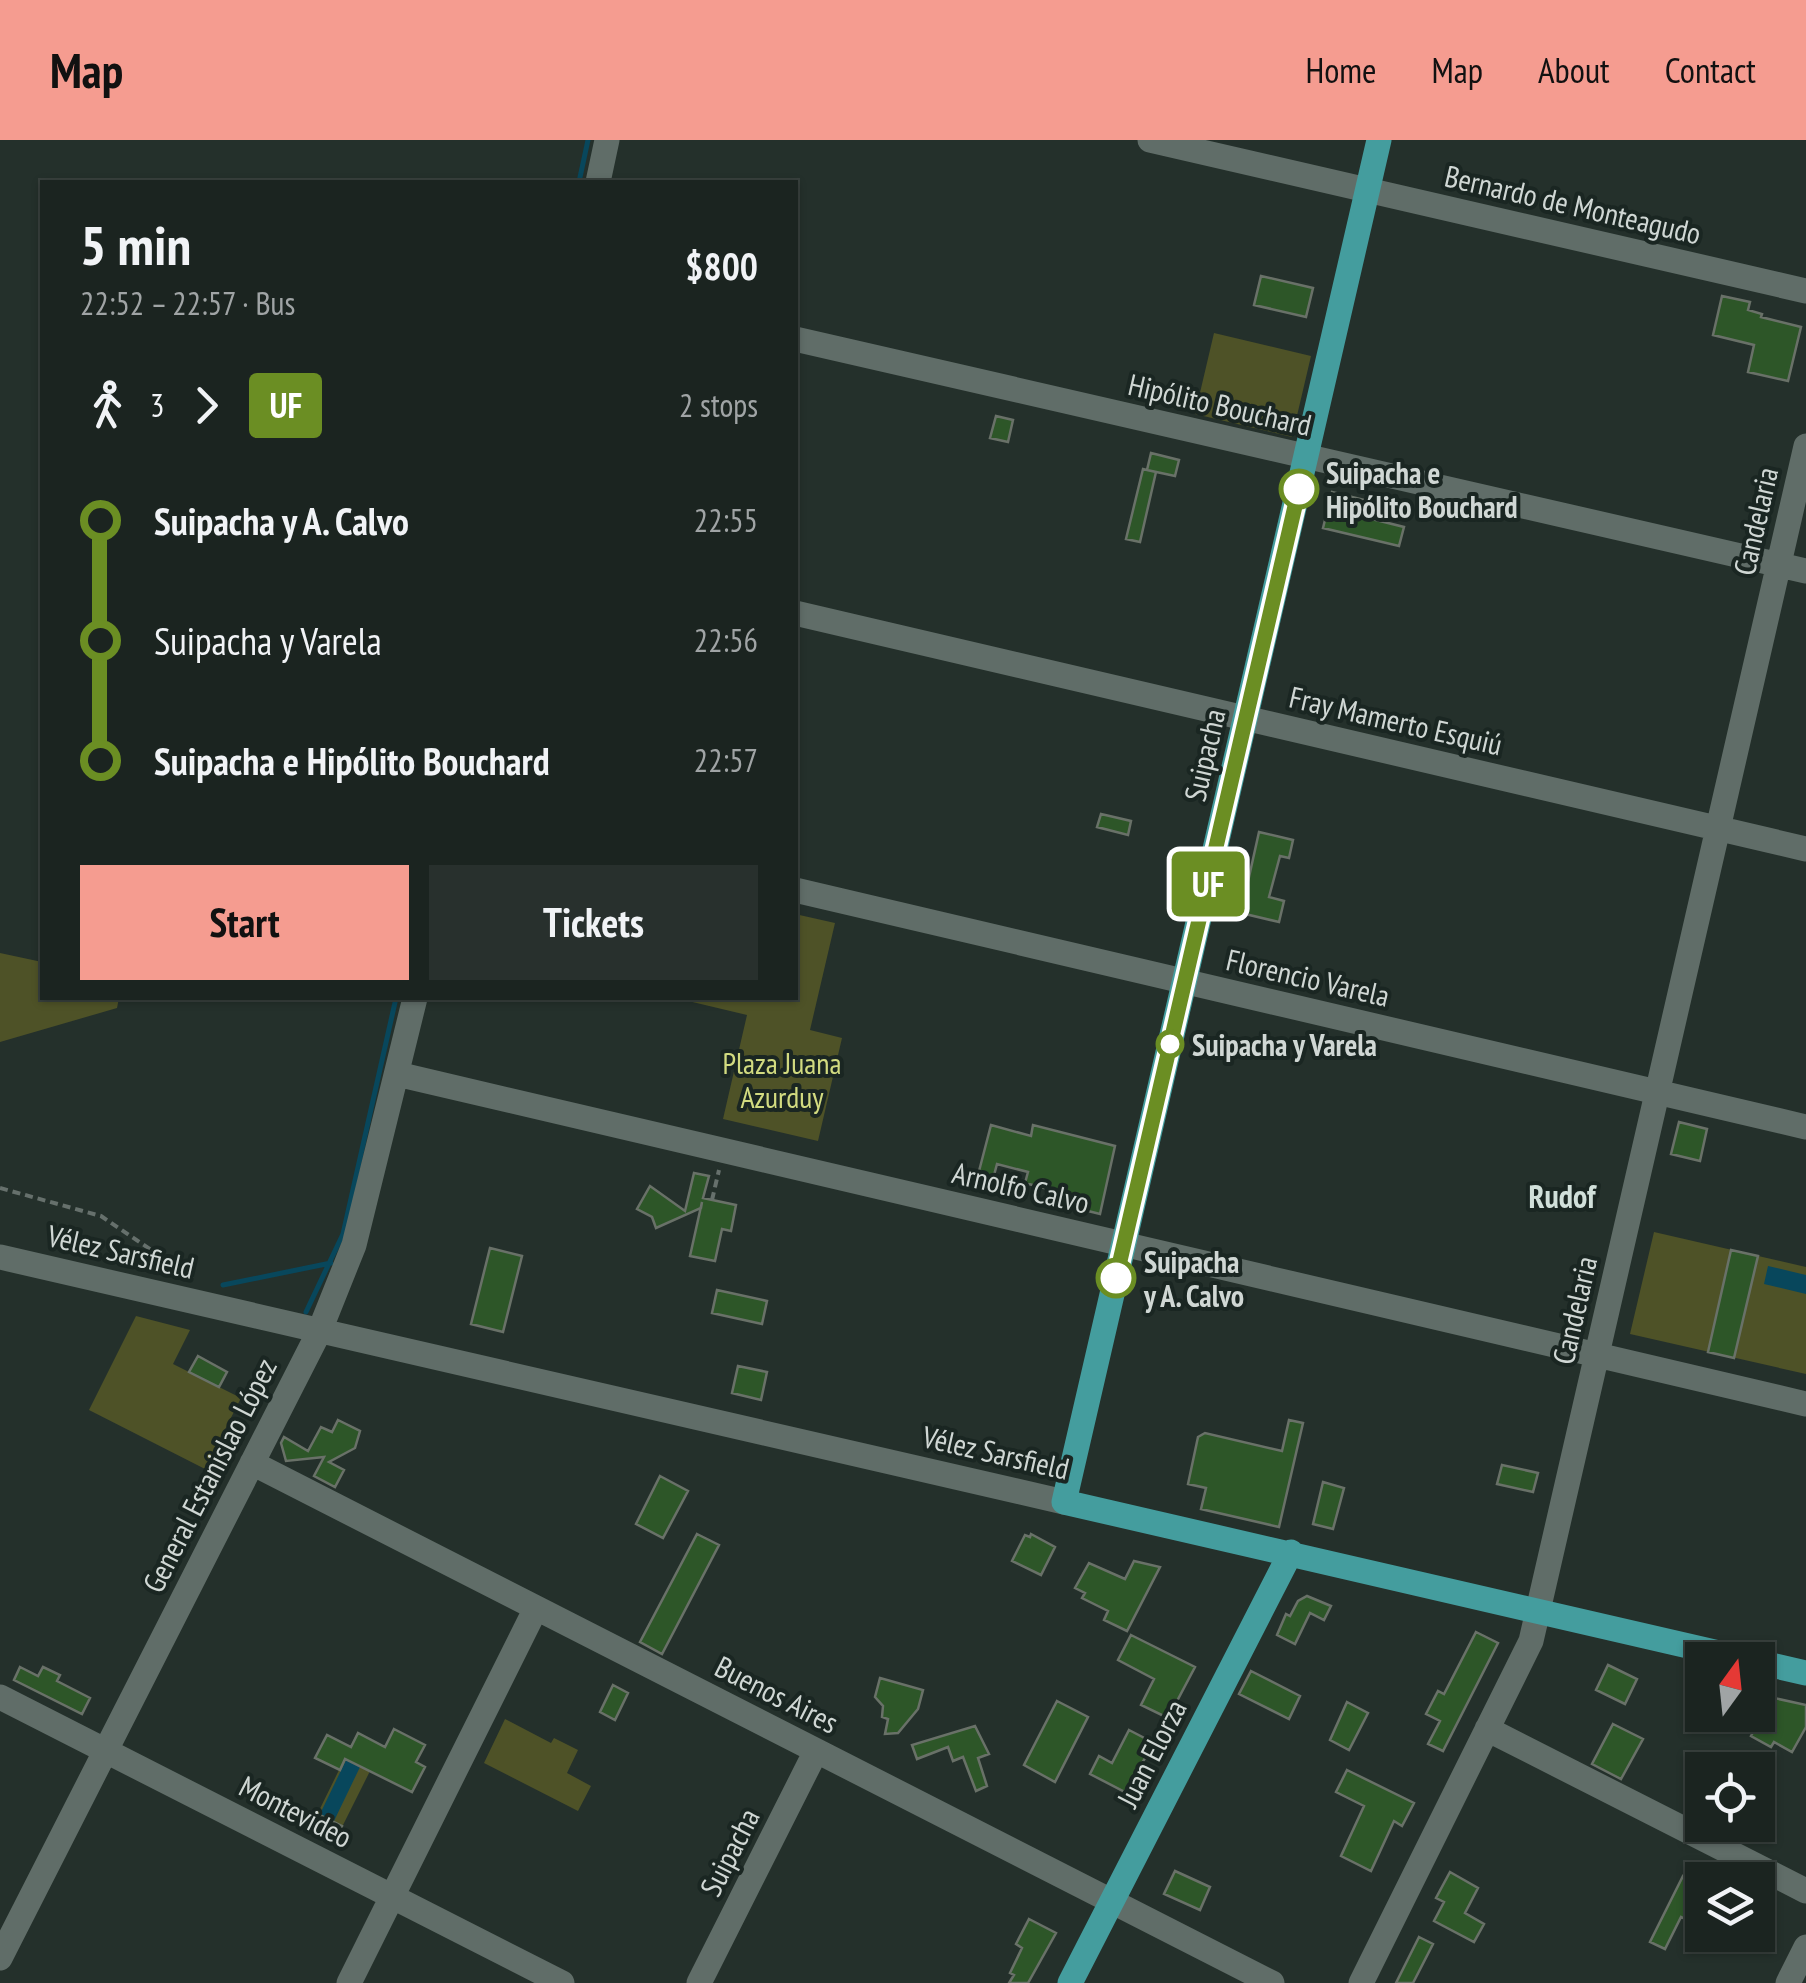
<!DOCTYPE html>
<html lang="en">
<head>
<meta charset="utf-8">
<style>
  :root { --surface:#1b2420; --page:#28302d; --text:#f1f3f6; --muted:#a0a4a5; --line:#39413e; --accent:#f59c90 }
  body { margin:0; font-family:"PT Sans Narrow",sans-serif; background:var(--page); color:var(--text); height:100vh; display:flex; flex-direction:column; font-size:38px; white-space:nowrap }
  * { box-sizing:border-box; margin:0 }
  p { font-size:32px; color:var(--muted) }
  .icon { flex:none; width:55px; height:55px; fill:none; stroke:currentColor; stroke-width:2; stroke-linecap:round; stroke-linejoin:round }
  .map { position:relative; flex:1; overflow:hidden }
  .panel { position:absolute; left:40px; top:40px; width:758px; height:820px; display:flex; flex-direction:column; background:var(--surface); border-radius:0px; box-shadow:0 2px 8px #0004,0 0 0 2px var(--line) }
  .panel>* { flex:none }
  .badge { padding:0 20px; border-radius:8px; font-size:35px; line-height:65px }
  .needle { width:65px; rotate:15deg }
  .tools { position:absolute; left:1685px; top:1502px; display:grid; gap:20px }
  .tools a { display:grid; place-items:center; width:90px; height:90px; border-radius:0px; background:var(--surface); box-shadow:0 2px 8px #0004,0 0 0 2px var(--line); font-size:50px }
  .map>.badge { position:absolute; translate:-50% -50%; box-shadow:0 0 0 5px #fff }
  .legs { display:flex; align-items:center; gap:15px; height:110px; padding:0 40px; font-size:32px }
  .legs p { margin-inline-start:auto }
  .summary { display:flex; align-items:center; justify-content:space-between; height:170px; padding:0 40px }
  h1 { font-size:55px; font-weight:700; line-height:75px }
  .primary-button { display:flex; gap:20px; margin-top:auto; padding:20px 40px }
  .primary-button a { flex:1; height:115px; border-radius:0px; background:var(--accent); color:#111; font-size:40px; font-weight:700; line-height:115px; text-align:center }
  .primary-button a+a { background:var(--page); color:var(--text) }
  ul { padding:0 40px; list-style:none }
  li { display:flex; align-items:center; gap:35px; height:120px; font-size:38px }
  li i { display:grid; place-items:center; width:15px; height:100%; margin:0 12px; background:currentColor }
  li i::after { content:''; width:25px; height:25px; margin:-12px; border:8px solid; border-radius:50%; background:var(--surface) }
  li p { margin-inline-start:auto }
  li:first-child i { background:linear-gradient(#0000 50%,currentColor 0) }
  li:last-child i { background:linear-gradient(currentColor 50%,#0000 0) }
  header { display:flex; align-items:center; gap:60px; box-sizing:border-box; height:140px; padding:0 50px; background:var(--accent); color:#111 }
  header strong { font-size:48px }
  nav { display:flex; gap:55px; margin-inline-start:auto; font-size:35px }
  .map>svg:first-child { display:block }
  .green { fill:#4e5227 }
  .water { fill:#08475c }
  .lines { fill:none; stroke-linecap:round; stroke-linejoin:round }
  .stream { stroke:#08475c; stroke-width:5 }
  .building { fill:#2d5628; stroke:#697168; stroke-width:2.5 }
  .path { stroke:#66706c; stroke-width:4; stroke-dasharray:8 5; stroke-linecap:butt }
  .minor { stroke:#606d68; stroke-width:25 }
  .major { stroke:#449d9e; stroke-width:25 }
  .line-1-casing { stroke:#fff; stroke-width:22 }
  .line-1 { stroke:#6b8e23; stroke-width:15 }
  .stop-1-dot { fill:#fff; stroke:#6b8e23; stroke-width:5 }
  .labels { text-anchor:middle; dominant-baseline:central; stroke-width:8; stroke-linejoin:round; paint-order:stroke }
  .street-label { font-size:30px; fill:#d0d7d4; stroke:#1a2622 }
  .stop-label { font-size:30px; font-weight:bold; fill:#d0d7d4; stroke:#1a2622; text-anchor:start }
  .park-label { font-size:30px; fill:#d2db80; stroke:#1a2622 }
  .neighbourhood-label { font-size:32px; font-weight:bold; fill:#d1e0da; stroke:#1a2622 }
</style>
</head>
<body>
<header>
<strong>Map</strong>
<nav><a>Home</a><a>Map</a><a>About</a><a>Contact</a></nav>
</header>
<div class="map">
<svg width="1806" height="1843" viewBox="0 0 1806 1843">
  <rect width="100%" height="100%" fill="#24302b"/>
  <path class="green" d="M1214 193 1311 216 1292 297 1195 274Z
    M795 774 835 783 810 890 842 898 818 1001 723 979 747 875 684 860 795 858Z
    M0 813 42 822V858H119L117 868 0 902Z
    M1654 1092 1806 1127V1234L1630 1194Z
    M136 1176 190 1190 173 1224 241 1258 205 1329 89 1270Z
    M505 1579 551 1603 554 1598 578 1610 567 1633 591 1646 578 1671 484 1623Z
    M357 1593 425 1627 413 1652 370 1631 335 1701 310 1689 339 1630 315 1618 327 1595 350 1607Z"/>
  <path class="water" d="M1768 1126 1806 1135V1154L1764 1144Z
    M346 1620 360 1627 334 1681 320 1674Z"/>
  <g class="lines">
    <path class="stream" d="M579 42 588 0
      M223 1145 331 1123
      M306 1172 343 1094 396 858"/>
  </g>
  <path class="building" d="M1261 136 1313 148 1306 177 1254 165Z
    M1722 156 1750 162 1748 170 1762 174 1761 177 1801 187 1788 241 1748 232 1754 205 1713 195Z
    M996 276 1013 280 1008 302 990 298Z
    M1151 313 1179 320 1175 336 1147 330 1156 332 1140 402 1126 399 1143 329 1147 330Z
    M1332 352 1372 362 1368 378 1404 387 1399 406 1323 388Z
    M1101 674 1131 681 1128 695 1097 687Z
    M1259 692 1293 700 1289 718 1280 716 1269 757 1284 761 1279 782 1241 773Z
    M1679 982 1707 989 1700 1021 1671 1014Z
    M991 985 1031 996 1033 985 1115 1006 1100 1074 1072 1067 1075 1056 1025 1043 1028 1032 997 1024 993 1039 978 1035Z
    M694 1033 709 1036 703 1058 736 1065 731 1091 722 1089 715 1121 690 1116 702 1062 701 1068 656 1088 652 1077 637 1069 650 1046 685 1071Z
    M490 1108 522 1116 503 1192 471 1184Z
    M1731 1110 1758 1116 1734 1218 1708 1212Z
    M717 1150 767 1161 762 1184 712 1173Z
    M198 1216 227 1232 219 1247 189 1232Z
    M738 1226 767 1232 761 1260 732 1253Z
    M338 1280 360 1291 355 1308 329 1322 344 1330 335 1347 314 1336 324 1317 286 1321 281 1303 284 1297 308 1311 321 1287 332 1292Z
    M1289 1280 1303 1283 1279 1387 1201 1369 1206 1348 1188 1344 1198 1297 1205 1293 1282 1311Z
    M1502 1325 1538 1333 1533 1352 1497 1344Z
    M660 1336 688 1351 663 1398 636 1384Z
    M1323 1342 1344 1348 1333 1389 1313 1384Z
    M697 1394 719 1405 662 1514 640 1502Z
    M1031 1394 1055 1407 1041 1435 1012 1421 1025 1395 1030 1397Z
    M1134 1421 1160 1427 1127 1491 1104 1480 1108 1471 1082 1458 1085 1453 1075 1448 1089 1423 1125 1439Z
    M1307 1456 1331 1466 1324 1480 1310 1473 1295 1504 1277 1495 1286 1474 1290 1476 1298 1461Z
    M1476 1492 1498 1503 1443 1611 1428 1604 1440 1581 1426 1574 1438 1551 1444 1554Z
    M1131 1495 1195 1527 1168 1578 1141 1565 1154 1539 1118 1520Z
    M1608 1525 1637 1539 1625 1564 1596 1550Z
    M20 1527 38 1536 43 1527 60 1535 57 1541 90 1558 82 1574 14 1540Z
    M1251 1531 1300 1556 1289 1579 1239 1554Z
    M880 1538 923 1550 918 1569 898 1593 885 1594 888 1579 882 1577 883 1566 875 1557Z
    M613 1545 628 1553 615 1580 600 1572Z
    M1765 1556 1806 1565V1587L1792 1612 1774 1602 1771 1607 1751 1596 1763 1575 1758 1569Z
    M1057 1561 1088 1577 1055 1642 1024 1625Z
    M1347 1562 1368 1573 1349 1610 1330 1600Z
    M1613 1584 1643 1599 1621 1639 1592 1624Z
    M975 1586 989 1614 978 1618 987 1646 976 1651 963 1617 953 1621 948 1607 917 1619 912 1605Z
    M394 1589 425 1605 416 1622 425 1627 412 1652 345 1619 340 1630 315 1618 327 1595 351 1607 358 1593 385 1607Z
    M1129 1590 1154 1603 1125 1652 1090 1634 1099 1616 1112 1623Z
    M1347 1630 1414 1663 1402 1686 1394 1681 1371 1731 1341 1716 1364 1666 1336 1652Z
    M318 1674 342 1686 335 1701 310 1689Z
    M1175 1731 1210 1747 1200 1770 1164 1754Z
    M1450 1732 1478 1748 1465 1773 1484 1784 1474 1802 1434 1781 1444 1762 1436 1758Z
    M1683 1736 1702 1746V1770L1695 1784 1681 1777 1665 1809 1650 1802Z
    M1029 1779 1056 1793 1028 1843H1009L1014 1835 1010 1833 1022 1808 1016 1804Z
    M1419 1797 1433 1804 1413 1843H1396Z"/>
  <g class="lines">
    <path class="path" d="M0 1048 101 1076 194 1139
      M712 1060 719 1030"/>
    <path class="minor" d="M1150 0 1806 151
      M598 42 607 0
      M795 199 1806 431
      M795 473 1806 709
      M795 750 1806 987
      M397 934 1806 1264
      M0 1117 1064 1362
      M252 1323 1272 1843
      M0 1557 562 1843
      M1487 1589 1806 1751
      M0 1818 320 1190 354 1105 415 858
      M349 1843 536 1468
      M699 1843 816 1611
      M1361 1843 1531 1501 1806 306
      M1788 1843 1806 1807"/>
    <path class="major" d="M1379 0 1064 1362 1749 1520
      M1758 1522 1806 1533
      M1070 1843 1291 1412"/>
  </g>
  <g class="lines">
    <defs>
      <path id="line-1" d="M1116 1138 1299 349"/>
    </defs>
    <use href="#line-1" class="line-1-casing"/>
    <use href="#line-1" class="line-1"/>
  </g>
  <g class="stop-1-dot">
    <circle cx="1299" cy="349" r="18"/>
    <circle cx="1170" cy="904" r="12"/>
    <circle cx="1116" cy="1138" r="18"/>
  </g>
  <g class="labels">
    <g class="street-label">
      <text transform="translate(1573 64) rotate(13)">Bernardo de Monteagudo</text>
      <text transform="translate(1220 264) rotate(13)">Hipólito Bouchard</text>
      <text transform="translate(1755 381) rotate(-77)">Candelaria</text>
      <text transform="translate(1396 580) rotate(13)">Fray Mamerto Esquiú</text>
      <text transform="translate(1204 615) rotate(-77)">Suipacha</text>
      <text transform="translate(1308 837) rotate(13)">Florencio Varela</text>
      <text transform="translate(1021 1047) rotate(13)">Arnolfo Calvo</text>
      <text transform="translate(121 1111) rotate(13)">Vélez Sarsfield</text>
      <text transform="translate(1574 1170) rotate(-77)">Candelaria</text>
      <text transform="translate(996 1312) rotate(13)">Vélez Sarsfield</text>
      <text transform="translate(209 1335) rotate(-63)">General Estanislao López</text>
      <text transform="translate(777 1554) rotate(27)">Buenos Aires</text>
      <text transform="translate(1151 1613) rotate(-63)">Juan Elorza</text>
      <text transform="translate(296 1671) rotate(27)">Montevideo</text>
      <text transform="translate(729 1712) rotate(-63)">Suipacha</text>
    </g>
    <g class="stop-label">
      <text x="1326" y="332">Suipacha e<tspan x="1326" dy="34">Hipólito Bouchard</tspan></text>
      <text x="1192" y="904">Suipacha y Varela</text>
      <text x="1144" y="1121">Suipacha<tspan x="1144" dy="34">y A. Calvo</tspan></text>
    </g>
    <g class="park-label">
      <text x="782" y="922">Plaza Juana<tspan x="782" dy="34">Azurduy</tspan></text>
    </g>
    <g class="neighbourhood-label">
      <text x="1562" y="1056">Rudof</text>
    </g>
  </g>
</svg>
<div class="tools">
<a><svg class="needle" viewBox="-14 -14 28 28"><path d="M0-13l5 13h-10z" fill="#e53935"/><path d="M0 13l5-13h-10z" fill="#a0a4a5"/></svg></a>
<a><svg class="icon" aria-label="locate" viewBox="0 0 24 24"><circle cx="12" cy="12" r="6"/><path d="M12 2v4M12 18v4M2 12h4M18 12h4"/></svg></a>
<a><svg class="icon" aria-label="layers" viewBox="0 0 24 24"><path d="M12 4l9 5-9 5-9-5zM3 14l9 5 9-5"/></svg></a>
</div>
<b class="badge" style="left:1208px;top:744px;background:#6b8e23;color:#fff">UF</b>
<section class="panel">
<div class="summary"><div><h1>5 min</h1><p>22:52 – 22:57 · Bus</p></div><b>$800</b></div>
<div class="legs"><svg class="icon" aria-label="walk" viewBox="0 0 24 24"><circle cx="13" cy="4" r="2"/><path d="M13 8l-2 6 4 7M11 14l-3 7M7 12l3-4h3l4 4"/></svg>3<svg class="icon" aria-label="forward" viewBox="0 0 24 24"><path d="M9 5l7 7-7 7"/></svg><b class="badge" style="background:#6b8e23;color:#fff">UF</b><p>2 stops</p></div>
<ul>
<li><i style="color:#6b8e23"></i><b>Suipacha y A. Calvo</b><p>22:55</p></li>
<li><i style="color:#6b8e23"></i><span>Suipacha y Varela</span><p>22:56</p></li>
<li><i style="color:#6b8e23"></i><b>Suipacha e Hipólito Bouchard</b><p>22:57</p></li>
</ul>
<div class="primary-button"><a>Start</a><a>Tickets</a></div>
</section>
</div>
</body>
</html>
